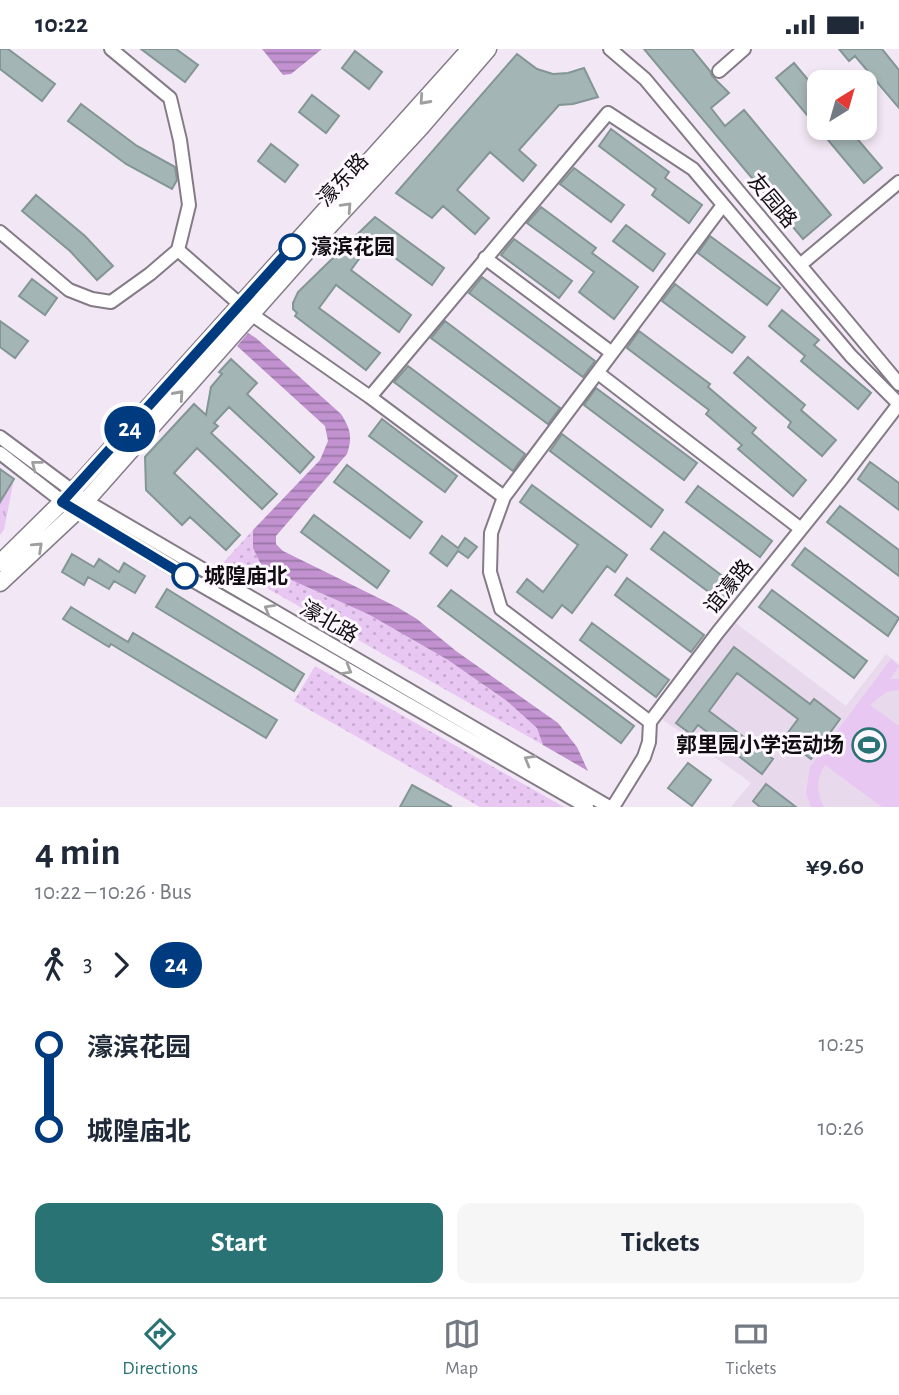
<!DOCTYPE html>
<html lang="en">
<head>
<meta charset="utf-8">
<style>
  :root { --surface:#fff; --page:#f6f6f7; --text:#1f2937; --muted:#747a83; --line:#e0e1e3; --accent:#297374 }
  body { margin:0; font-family:"Alegreya Sans","Noto Sans SC",sans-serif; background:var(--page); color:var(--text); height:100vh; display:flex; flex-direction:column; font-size:26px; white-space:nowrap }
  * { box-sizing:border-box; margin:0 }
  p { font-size:23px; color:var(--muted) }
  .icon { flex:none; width:38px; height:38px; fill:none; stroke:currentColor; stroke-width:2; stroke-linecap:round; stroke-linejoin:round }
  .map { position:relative; height:758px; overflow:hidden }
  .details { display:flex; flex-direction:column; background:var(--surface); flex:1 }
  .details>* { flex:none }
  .badge { padding:0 14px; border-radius:23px; font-size:24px; line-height:46px }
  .needle { width:46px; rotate:37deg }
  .tools { position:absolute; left:807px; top:21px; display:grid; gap:14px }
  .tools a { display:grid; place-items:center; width:70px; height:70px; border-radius:14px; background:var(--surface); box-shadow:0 4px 10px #0003; font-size:35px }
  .map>.badge { position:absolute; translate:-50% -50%; box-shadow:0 0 0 4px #fff }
  .legs { display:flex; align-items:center; gap:10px; height:77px; padding:0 35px; font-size:23px }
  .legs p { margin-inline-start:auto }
  .head { display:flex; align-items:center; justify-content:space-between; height:119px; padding:0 35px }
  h1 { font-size:38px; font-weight:700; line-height:52px }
  .action { display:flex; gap:14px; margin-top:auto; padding:14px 35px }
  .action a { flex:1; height:80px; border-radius:14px; background:var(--accent); color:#fff; font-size:28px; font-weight:700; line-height:80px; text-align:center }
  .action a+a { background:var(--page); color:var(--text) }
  ul { padding:0 35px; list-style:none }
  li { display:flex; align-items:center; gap:24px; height:84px; font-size:26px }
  li i { display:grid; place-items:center; width:10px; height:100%; margin:0 9px; background:currentColor }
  li i::after { content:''; width:18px; height:18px; margin:-9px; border:5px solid; border-radius:50%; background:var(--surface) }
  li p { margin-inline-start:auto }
  li:first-child i { background:linear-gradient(#0000 50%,currentColor 0) }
  li:last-child i { background:linear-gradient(currentColor 50%,#0000 0) }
  .status { display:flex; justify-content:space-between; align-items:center; height:49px; padding:0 35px; background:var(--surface); direction:ltr }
  .status svg { height:19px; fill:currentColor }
  .menu { display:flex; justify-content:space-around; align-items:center; height:98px; border-top:2px solid var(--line); background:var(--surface); font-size:19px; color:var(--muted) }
  .menu a { display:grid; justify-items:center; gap:4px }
  .menu .current { color:var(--accent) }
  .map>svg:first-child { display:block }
  .built { fill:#e8d9ec }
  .grass { fill:url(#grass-dots) }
  .park { fill:url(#park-tufts) }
  .pitch { fill:#e9c7f3 }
  .water { fill:url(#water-rules) }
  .building { fill:#a3b6b5; stroke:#839595; stroke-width:2 }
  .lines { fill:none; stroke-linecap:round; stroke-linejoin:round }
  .minor-casing { stroke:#847b87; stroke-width:16 }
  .major-casing { stroke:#847b87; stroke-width:19 }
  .minor { stroke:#fff; stroke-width:12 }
  .major { stroke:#fff; stroke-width:16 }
  .oneway { stroke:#a09fa0 }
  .line-1-casing { stroke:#fff; stroke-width:16 }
  .line-1 { stroke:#003b80; stroke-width:10 }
  .stop-1-dot { fill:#fff; stroke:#003b80; stroke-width:3.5 }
  .labels { text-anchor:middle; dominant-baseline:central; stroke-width:6; stroke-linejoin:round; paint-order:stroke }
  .street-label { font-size:21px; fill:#110e12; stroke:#fdf7ff }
  .stop-label { font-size:21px; font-weight:bold; fill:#110e12; stroke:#fdf7ff; text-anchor:start }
  .poi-label { font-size:21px; font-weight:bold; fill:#110e12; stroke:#fdf7ff; text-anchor:end }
</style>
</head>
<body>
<div class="status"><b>10:22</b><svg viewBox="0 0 49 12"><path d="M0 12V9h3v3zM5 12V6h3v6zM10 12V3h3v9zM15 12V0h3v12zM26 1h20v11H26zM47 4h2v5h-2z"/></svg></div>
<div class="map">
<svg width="899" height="758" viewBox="0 0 899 758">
  <defs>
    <pattern id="grass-dots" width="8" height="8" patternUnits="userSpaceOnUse" patternTransform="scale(1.75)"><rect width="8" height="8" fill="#e9c7f3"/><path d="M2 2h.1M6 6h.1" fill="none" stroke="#c7aacf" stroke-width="1.8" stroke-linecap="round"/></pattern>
    <pattern id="park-tufts" width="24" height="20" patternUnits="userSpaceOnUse" patternTransform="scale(1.75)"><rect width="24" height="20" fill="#e9c7f3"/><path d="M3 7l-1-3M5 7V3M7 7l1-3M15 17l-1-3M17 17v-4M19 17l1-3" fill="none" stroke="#c7aacf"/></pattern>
    <pattern id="water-rules" width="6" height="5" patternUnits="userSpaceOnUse" patternTransform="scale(1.75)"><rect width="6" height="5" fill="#c192cf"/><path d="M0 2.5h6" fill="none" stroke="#9b76a7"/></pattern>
  </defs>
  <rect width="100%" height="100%" fill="#f2e8f5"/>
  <path class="built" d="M733 572 846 657 886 605 899 615V758H731L751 734 662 670Z"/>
  <path class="grass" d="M253 481V499L262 518 368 565 448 611 507 652 538 679 543 696 223 514Z
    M315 617 564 758H480L294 652Z"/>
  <path class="park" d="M0 420 14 430 4 481 0 486Z"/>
  <path class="pitch" d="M891 610 899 617 890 630H899V641L886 643 870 656 899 677V758H882L825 716C816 729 816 744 824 758H811L806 744 810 718Z"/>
  <path class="water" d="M262 0H322L291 25 283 26Z
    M248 284 256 289 341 365C350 379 353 388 347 405L276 487V495L283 502 397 558 417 570 456 602 558 674 577 698 588 722 543 696 537 679 507 652 448 611 368 565 262 518 253 499V481L320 411 328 392 325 377 237 297Z"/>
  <path class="building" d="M0 0H8L55 35 42 52 0 20Z
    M141 0H176L198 16 185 33Z
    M644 0H692L710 22 712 27 729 44 711 59 725 77 744 61 831 166 803 190Z
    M839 0H882L899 21V59L855 7 849 12Z
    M355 2 382 23 369 40 342 19Z
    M517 5 537 20 553 25 568 24 584 19 598 48 573 55 559 56 519 101 536 116 523 132 490 103 457 141 489 169 475 185 443 157 432 169 396 144Z
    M794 14 819 44V79H848L882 119 864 134 776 29Z
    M312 46 339 67 326 84 299 63Z
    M81 55 137 97 175 118 177 131 172 140 126 115 68 72Z
    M611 80 669 123 665 129 702 156 689 174 652 146 656 140 599 97Z
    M271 95 298 116 285 133 258 112Z
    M574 119 624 156 611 173 560 135Z
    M36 146 85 187 113 217 97 231 70 202 22 162Z
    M541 158 596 199 592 204 638 238 614 270 579 243 594 223 527 174Z
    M375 168 444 219 432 236 372 192 351 221 411 266 399 283 336 236 319 259 380 304 366 321 295 267 297 264 293 260V254L298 243Z
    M626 176 665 205 653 222 613 192Z
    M710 187 780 239 767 256 698 204Z
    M514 190 572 232 559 249 501 206Z
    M482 228 595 312 583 328 469 244Z
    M32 230 57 249 45 266 19 247Z
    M675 235 745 288 732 304 662 252Z
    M782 261 819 291 814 296 871 344 858 360 801 312 805 307 769 277Z
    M0 272 28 292 15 309 0 298Z
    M445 272 560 359 548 375 431 289Z
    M639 282 710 335 708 338 756 379 752 384 806 431 793 447 738 400 742 396 706 365 709 361 627 299Z
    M748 308 805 356 801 361 836 391 822 407 788 378 791 373 734 324Z
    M231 310 257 334 247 345 314 408 300 424 229 358 214 374 218 377 211 384 277 445 262 460 197 399 174 424 240 486 226 501 190 468 182 476 146 441 145 408 194 355 206 366 211 338 222 325 219 323Z
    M408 317 525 405 513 422 394 333Z
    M596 339 697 414 684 431 584 356Z
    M382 370 457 427 445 443 369 387Z
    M562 385 663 461 651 478 550 402Z
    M870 413 899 434V461L858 430Z
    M347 416 422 473 410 489 334 433Z
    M0 420 14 430 0 453Z
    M532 436 627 506 615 523 607 517 572 564 562 556 552 569 517 543 527 530 543 543 578 496 520 453Z
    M698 437 772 492 760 508 686 453Z
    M840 457 899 501V527L827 473Z
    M314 466 389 522 377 539 301 483Z
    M664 483 737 538 725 555 651 500Z
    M442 487 458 499 465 489 477 498 468 509 458 502 447 517 430 504Z
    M805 499 899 569 888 587 792 516Z
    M72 505 94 518 99 510 119 523 124 514 145 527 135 544 114 532 109 540 88 528 84 536 62 523Z
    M627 529 704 586 691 603 615 546Z
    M167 540 304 625 294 642 156 558Z
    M451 541 634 677 621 694 438 557Z
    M772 541 867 612 854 629 759 558Z
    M71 558 128 593 133 584 277 671 266 689 111 595 109 598 63 570Z
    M592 574 669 631 656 648 580 591Z
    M734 598 810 655 814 650 840 670 811 710 784 689 798 670 737 624 709 662 773 710 762 725 698 676 691 685 676 674Z
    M688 714 711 731 692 757 668 739Z
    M766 735 796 758H760L753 752Z
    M412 736 452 758H400Z"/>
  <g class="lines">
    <defs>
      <path id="minor" d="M111 0 170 49 180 91 189 156 178 201 251 265 370 348 504 448
        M610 0 645 30 899 335
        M719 22 744 0
        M0 183 69 241 92 250 111 253 150 225 178 201
        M485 209 612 304
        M800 216 899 133
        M598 324 801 480
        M370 348 608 64 693 120 851 307 899 355
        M0 388 86 452 609 758
        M0 404 63 453 180 524 587 758
        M650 673 501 560 490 523 491 484 504 448 723 156
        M613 758 644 708 649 693 650 673 718 583 839 433 899 355"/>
      <path id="major" d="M0 514 72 443 470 0
        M0 534 77 462 333 173 421 78 488 0"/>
    </defs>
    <use href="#minor" class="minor-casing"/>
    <use href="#major" class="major-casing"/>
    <use href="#minor" class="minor"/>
    <use href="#major" class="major"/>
  </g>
  <defs><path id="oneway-chevron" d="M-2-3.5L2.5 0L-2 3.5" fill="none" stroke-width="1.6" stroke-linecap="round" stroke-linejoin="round" transform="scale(1.75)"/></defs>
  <g class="oneway">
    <use href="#oneway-chevron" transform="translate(424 51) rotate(132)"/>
    <use href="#oneway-chevron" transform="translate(347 158) rotate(-47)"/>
    <use href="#oneway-chevron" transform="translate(179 346) rotate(-48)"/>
    <use href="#oneway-chevron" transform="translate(36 416) rotate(-142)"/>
    <use href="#oneway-chevron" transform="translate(38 498) rotate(-43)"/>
    <use href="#oneway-chevron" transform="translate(269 560) rotate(-150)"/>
    <use href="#oneway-chevron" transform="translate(347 621) rotate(30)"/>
    <use href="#oneway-chevron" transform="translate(529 711) rotate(-150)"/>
  </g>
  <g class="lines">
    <defs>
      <path id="line-1" d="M185 527 62 453 292 198"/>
    </defs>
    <use href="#line-1" class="line-1-casing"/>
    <use href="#line-1" class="line-1"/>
  </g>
  <defs>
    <symbol id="stadium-ring" viewBox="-11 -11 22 22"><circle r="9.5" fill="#fdf7ff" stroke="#297374" stroke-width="1.5"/><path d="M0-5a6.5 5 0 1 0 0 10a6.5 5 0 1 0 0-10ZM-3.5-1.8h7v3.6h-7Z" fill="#297374"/></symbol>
  </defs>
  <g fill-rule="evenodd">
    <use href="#stadium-ring" x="850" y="677" width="38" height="38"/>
  </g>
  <g class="stop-1-dot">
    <circle cx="292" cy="198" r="12"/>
    <circle cx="185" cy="527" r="12"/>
  </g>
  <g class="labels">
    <g class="street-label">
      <text transform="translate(343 131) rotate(-47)">濠东路</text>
      <text transform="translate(772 152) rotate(50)">友园路</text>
      <text transform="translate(729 538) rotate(-51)">谊濠路</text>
      <text transform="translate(329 573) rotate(30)">濠北路</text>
    </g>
    <g class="stop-label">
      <text x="311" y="198">濠滨花园</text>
      <text x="204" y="527">城隍庙北</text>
    </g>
    <g class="poi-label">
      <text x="844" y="696">郭里园小学运动场</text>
    </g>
  </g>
</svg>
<div class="tools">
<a><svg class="needle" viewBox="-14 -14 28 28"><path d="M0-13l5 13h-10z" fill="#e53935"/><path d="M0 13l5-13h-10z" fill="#747a83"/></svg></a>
</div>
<b class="badge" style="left:130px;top:380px;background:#003b80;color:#fff">24</b>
</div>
<section class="details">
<div class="head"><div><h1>4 min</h1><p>10:22 – 10:26 · Bus</p></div><b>¥9.60</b></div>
<div class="legs"><svg class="icon" aria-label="walk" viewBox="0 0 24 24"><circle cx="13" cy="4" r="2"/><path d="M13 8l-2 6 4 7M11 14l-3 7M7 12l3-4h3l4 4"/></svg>3<svg class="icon" aria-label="forward" viewBox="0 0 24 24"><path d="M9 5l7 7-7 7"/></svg><b class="badge" style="background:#003b80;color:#fff">24</b></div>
<ul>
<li><i style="color:#003b80"></i><b>濠滨花园</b><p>10:25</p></li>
<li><i style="color:#003b80"></i><b>城隍庙北</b><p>10:26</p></li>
</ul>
<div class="action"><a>Start</a><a>Tickets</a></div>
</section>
<nav class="menu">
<a class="current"><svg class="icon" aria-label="directions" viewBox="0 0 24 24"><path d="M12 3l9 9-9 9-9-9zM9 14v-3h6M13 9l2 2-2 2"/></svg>Directions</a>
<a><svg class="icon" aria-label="map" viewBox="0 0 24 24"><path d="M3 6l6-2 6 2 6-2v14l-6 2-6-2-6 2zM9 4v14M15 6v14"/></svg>Map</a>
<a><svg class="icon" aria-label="tickets" viewBox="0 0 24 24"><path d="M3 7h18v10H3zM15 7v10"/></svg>Tickets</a>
</nav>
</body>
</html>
